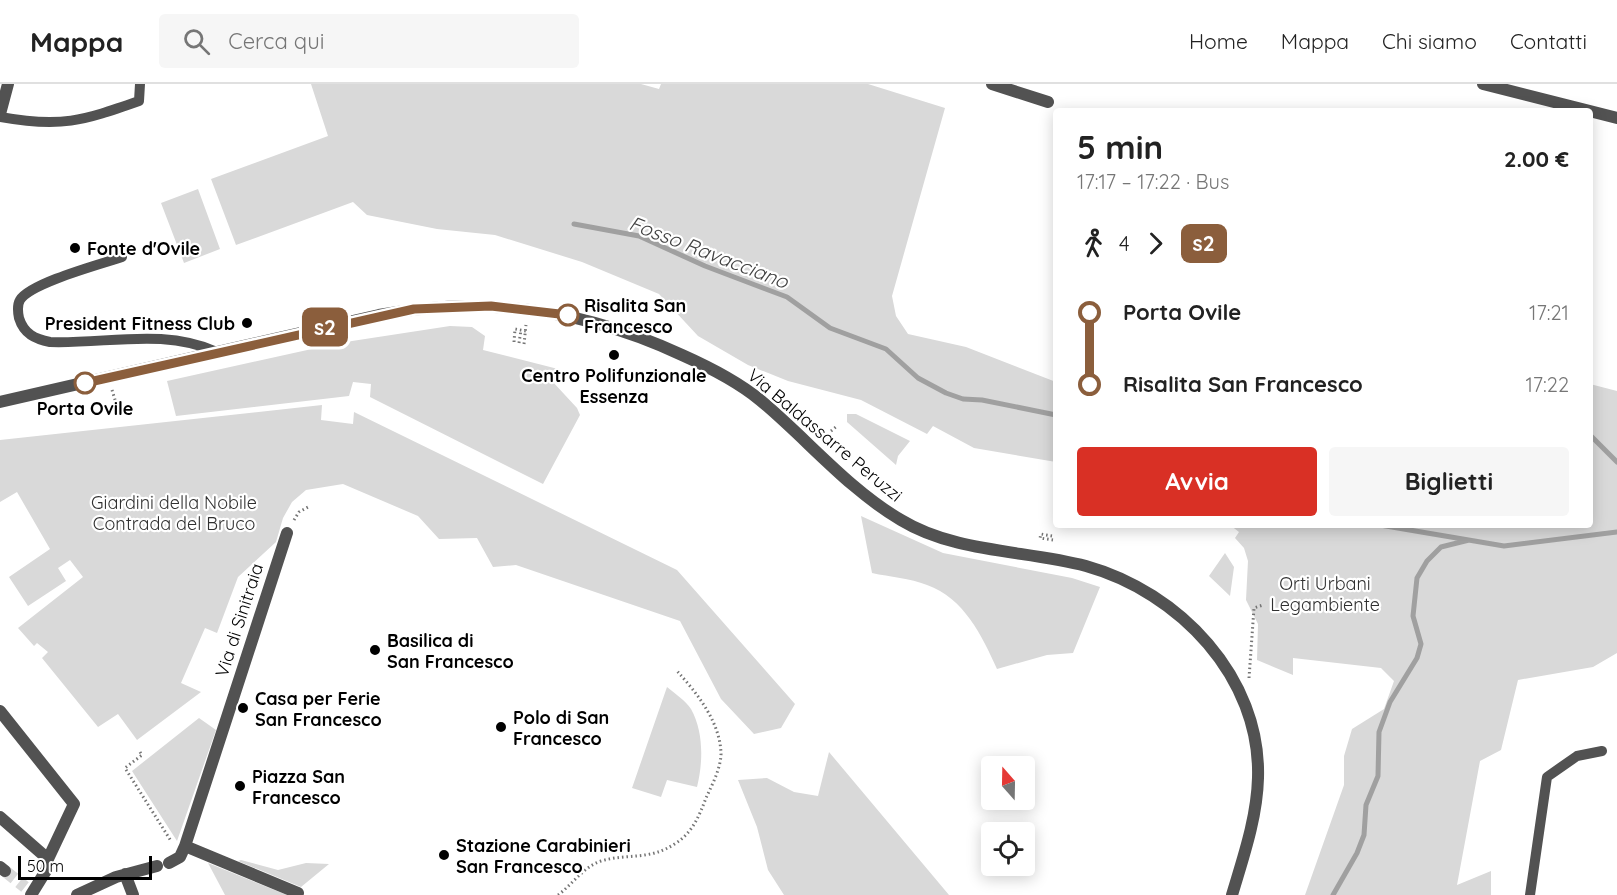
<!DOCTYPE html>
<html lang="it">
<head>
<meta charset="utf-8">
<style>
  :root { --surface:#fff; --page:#f6f6f6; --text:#222; --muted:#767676; --line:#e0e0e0; --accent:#d93025 }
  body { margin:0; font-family:Quicksand,sans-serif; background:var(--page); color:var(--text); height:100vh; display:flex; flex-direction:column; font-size:22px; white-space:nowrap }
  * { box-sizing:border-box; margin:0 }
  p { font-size:20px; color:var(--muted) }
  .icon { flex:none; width:33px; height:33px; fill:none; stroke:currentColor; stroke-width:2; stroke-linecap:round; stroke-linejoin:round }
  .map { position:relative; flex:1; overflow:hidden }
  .side { position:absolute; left:1053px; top:24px; width:540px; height:420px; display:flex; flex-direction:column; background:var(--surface); border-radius:6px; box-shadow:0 3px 15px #0003 }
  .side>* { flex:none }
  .badge { padding:0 12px; border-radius:9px; font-size:21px; line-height:39px }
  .needle { width:39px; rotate:340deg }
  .tools { position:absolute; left:981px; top:672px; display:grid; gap:12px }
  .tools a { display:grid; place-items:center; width:54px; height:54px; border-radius:6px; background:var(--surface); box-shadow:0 3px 15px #0003; font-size:30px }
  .scale { position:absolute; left:18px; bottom:15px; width:134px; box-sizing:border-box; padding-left:6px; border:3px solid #000; border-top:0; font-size:16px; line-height:21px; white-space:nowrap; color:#000; -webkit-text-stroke:4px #fff; paint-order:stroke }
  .map>.badge { position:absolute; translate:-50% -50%; box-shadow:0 0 0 3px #fff }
  .legs { display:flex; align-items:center; gap:9px; height:66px; padding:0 24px; font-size:20px }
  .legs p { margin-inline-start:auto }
  .headline { display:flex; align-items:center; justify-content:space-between; height:102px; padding:0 24px }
  h1 { font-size:33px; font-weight:700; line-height:45px }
  .action { display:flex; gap:12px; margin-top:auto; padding:12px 24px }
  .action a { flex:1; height:69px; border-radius:6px; background:var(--accent); color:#fff; font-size:24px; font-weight:700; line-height:69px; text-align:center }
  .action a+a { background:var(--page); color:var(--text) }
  ul { padding:0 24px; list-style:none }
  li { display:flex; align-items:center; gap:21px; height:72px; font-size:22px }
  li i { display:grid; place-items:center; width:9px; height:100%; margin:0 8px; background:currentColor }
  li i::after { content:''; width:15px; height:15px; margin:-8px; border:4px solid; border-radius:50%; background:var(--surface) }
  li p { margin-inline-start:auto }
  li:first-child i { background:linear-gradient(#0000 50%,currentColor 0) }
  li:last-child i { background:linear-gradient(currentColor 50%,#0000 0) }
  header { display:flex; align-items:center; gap:36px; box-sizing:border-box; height:84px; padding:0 30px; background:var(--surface); border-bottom:2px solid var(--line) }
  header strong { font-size:28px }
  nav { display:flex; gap:33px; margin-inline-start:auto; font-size:21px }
  .search { width:420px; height:54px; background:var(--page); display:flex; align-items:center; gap:15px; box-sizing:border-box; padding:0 21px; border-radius:6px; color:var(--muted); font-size:22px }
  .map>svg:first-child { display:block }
  .green { fill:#d9d9d9 }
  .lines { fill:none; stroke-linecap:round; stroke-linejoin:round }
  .stream { stroke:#a0a0a0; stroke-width:5 }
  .minor-tunnel { stroke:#d9d9d9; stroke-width:12; stroke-dasharray:12 6; stroke-linecap:butt }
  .path { stroke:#747474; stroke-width:3; stroke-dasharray:1.5 3; stroke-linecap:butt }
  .service { stroke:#525252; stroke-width:10 }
  .minor { stroke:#525252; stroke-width:12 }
  .tertiary { stroke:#525252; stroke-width:12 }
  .line-1-casing { stroke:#fff; stroke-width:14 }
  .line-1 { stroke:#8b5e3c; stroke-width:9 }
  .poi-dot { fill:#000; stroke:#fff; stroke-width:2 }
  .stop-1-dot { fill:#fff; stroke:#8b5e3c; stroke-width:3 }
  .labels { text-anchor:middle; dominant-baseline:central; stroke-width:4.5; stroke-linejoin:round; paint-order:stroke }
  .poi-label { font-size:18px; font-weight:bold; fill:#000; stroke:#fff; text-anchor:start }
  .stop-label { font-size:18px; font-weight:bold; fill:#000; stroke:#fff; text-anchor:start }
  .street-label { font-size:18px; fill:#000; stroke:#fff }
  .park-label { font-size:18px; fill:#303030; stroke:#fff }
  .water-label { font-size:20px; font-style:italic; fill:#414141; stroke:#fff }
</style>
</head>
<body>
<header>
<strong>Mappa</strong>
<div class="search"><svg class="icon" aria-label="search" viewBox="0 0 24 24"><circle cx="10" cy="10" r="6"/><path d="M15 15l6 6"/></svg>Cerca qui</div>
<nav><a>Home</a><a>Mappa</a><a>Chi siamo</a><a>Contatti</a></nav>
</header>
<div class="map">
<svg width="1617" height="811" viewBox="0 0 1617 811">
  <rect width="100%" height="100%" fill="#fff"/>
  <path class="green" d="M311 0H641L659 5 661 0H868L945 24 892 212 896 232 908 250 966 263 1056 298V378L974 364 933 342 927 350 861 316 788 297 748 281 698 252 659 210 582 178 495 151 437 145 367 131 353 118 236 161 211 95 328 52Z
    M198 105 220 165 184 179 161 119Z
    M450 242 472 243 485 252 483 266 558 285 552 297 577 324 580 331 543 400 370 313 371 300 353 298 349 312 176 332 167 297 339 259Z
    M1590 300 1617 307V569L1593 583 1518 596 1501 666 1480 677 1457 801 1491 787V811H1305L1344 701V672L1352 645 1384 625 1394 597 1381 584 1293 574V591L1257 576 1258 540 1246 516 1248 477 1244 464 1235 454 1239 448 1230 441H1590Z
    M322 321 321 336 353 340 354 328 677 486 795 620 781 644 754 650 721 615 680 537 516 481 493 483 477 454 439 455 418 432 343 400 306 406 292 418 283 434 276 458 238 493 217 549 205 544 181 599 201 608 137 656 118 630 98 643 42 574 48 568 37 559 34 562 18 544 83 493 70 476 58 484 66 497 28 522 9 493 50 465 17 408 0 418V356Z
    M847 330H856L910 357 898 372 896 381 847 338Z
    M861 432 943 469 1072 494 1100 503 1073 569 1047 571 997 585C982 552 964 514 927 501 910 494 890 493 872 489Z
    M1225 469 1234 483 1230 512 1209 492Z
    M667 603C674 609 686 617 691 625 704 648 703 679 697 703L667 696 661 713 632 704Z
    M199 634 216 646 177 757 132 687Z
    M829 668 949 811H784L768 786 757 743 738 696 767 694 794 708 818 712Z
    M241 776 278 786 306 779 329 780 301 803 238 777Z
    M208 779 287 811H225Z"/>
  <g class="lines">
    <path class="stream" d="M574 140 639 152 705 182 787 213 830 244 886 265 918 294 946 309 963 315 982 316 1056 331
      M1590 351 1617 378
      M1380 441 1504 462 1617 448
      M1333 811 1357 769 1364 751 1366 721 1378 692 1379 648 1390 618 1417 574 1421 560 1413 532 1417 494 1427 477 1441 463 1469 456"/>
    <path class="minor-tunnel" d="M5 787 25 803"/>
    <path class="path" d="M514 258 515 245 526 247
      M519 259 521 246
      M524 260 526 241
      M112 306 116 319
      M831 347 837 342
      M294 436 299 428 310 422
      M1052 452 1041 450 1040 454 1053 456
      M1249 594 1254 524 1263 521
      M140 668 142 671 125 684 171 757
      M558 811C573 800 583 783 601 777 628 769 650 777 676 759 693 748 699 732 706 714 712 701 720 686 721 671 721 639 697 609 677 587"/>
    <path class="service" d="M0 33C61 44 82 37 139 17L140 0
      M122 173C101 180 30 199 20 216 17 221 18 229 19 234 24 250 35 255 50 258 108 260 163 244 217 268
      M1530 811 1547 693 1577 672 1602 667"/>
    <path class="minor" d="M992 0 1048 18
      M1483 0 1617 34
      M0 30 8 0
      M0 627 74 720 48 775 47 785 31 811
      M0 733 48 775
      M185 762 298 809
      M169 779 180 773 185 762 287 449
      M0 783 5 787
      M125 790 133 811
      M77 811 116 793 157 782"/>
    <path class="tertiary" d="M0 318 379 231C484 211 586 226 682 271 709 283 737 297 760 316 807 355 848 405 901 436 955 469 1026 466 1086 482 1179 508 1261 593 1258 694 1257 734 1243 774 1232 811"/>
  </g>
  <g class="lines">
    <defs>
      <path id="line-1" d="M85 299 414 225 491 222 568 231"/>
    </defs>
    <use href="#line-1" class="line-1-casing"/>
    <use href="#line-1" class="line-1"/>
  </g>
  <g class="poi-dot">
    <circle cx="75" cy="164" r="6"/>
    <circle cx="247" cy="239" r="6"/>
    <circle cx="614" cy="271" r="6"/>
    <circle cx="375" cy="566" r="6"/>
    <circle cx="243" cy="624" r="6"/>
    <circle cx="501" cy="643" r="6"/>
    <circle cx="240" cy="702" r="6"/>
    <circle cx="444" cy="771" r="6"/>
  </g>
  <g class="stop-1-dot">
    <circle cx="568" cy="231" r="10"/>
    <circle cx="85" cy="299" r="10"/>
  </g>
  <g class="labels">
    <g class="poi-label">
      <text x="87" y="164">Fonte d'Ovile</text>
      <text x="235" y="239" text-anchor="end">President Fitness Club</text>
      <text x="614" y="291" text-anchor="middle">Centro Polifunzionale<tspan x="614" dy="21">Essenza</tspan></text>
      <text x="387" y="556">Basilica di<tspan x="387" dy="21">San Francesco</tspan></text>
      <text x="255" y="614">Casa per Ferie<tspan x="255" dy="21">San Francesco</tspan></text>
      <text x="513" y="633">Polo di San<tspan x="513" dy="21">Francesco</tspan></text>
      <text x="252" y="692">Piazza San<tspan x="252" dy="21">Francesco</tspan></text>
      <text x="456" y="761">Stazione Carabinieri<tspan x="456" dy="21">San Francesco</tspan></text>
    </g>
    <g class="stop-label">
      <text x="584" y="221">Risalita San<tspan x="584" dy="21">Francesco</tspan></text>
      <text x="85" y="324" text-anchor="middle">Porta Ovile</text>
    </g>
    <g class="street-label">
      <text transform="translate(825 351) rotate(40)">Via Baldassarre Peruzzi</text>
      <text transform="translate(239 536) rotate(-72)">Via di Sinitraia</text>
    </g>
    <g class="park-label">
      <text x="174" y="418">Giardini della Nobile<tspan x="174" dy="21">Contrada del Bruco</tspan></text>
      <text x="1325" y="499">Orti Urbani<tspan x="1325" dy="21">Legambiente</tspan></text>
    </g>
    <g class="water-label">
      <text transform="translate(709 168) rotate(21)">Fosso Ravacciano</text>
    </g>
  </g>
</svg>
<div class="tools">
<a><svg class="needle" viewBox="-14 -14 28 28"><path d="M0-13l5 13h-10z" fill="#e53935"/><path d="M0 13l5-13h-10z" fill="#767676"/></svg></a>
<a><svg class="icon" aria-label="locate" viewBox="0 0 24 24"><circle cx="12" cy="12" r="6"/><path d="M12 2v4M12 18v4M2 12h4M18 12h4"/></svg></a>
</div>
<div class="scale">50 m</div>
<b class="badge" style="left:325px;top:243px;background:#8b5e3c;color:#fff">s2</b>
<section class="side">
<div class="headline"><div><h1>5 min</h1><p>17:17 – 17:22 · Bus</p></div><b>2.00 €</b></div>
<div class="legs"><svg class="icon" aria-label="walk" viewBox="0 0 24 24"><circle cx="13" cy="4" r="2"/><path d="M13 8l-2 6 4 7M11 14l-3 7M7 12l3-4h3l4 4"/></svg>4<svg class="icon" aria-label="forward" viewBox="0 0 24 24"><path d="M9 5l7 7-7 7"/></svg><b class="badge" style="background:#8b5e3c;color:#fff">s2</b></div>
<ul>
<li><i style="color:#8b5e3c"></i><b>Porta Ovile</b><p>17:21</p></li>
<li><i style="color:#8b5e3c"></i><b>Risalita San Francesco</b><p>17:22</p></li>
</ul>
<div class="action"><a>Avvia</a><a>Biglietti</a></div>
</section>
</div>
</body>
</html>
